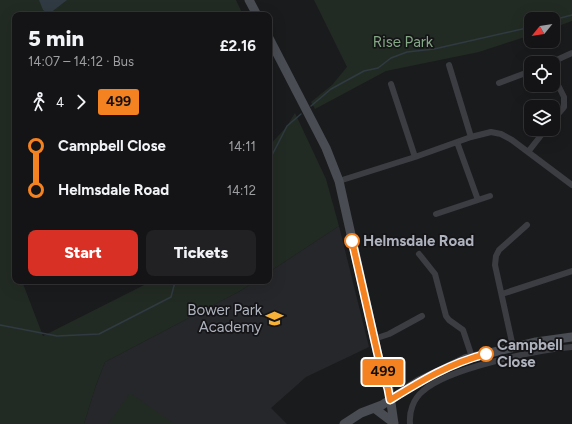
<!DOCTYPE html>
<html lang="en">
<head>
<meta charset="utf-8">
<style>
  :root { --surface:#141416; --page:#212123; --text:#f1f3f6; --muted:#9d9ea1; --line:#333335; --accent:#d93025 }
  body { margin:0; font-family:Figtree,sans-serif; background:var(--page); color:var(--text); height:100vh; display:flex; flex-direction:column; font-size:15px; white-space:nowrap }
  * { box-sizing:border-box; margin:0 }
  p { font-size:13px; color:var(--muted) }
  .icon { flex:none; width:22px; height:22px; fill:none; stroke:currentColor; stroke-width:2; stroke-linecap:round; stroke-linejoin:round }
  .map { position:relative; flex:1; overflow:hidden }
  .sheet { position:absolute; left:12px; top:12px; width:260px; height:272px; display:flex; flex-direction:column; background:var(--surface); border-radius:8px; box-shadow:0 4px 16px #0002,0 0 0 1px var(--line) }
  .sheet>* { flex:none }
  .badge { padding:0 8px; border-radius:3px; font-size:14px; line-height:26px }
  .needle { width:26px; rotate:240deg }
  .tools { position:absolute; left:524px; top:12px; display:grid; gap:8px }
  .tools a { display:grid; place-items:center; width:36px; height:36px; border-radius:8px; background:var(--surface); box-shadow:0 4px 16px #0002,0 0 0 1px var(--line); font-size:20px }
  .map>.badge { position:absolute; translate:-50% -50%; box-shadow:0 0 0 2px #fff }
  .legs { display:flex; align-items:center; gap:6px; height:44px; padding:0 16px; font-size:13px }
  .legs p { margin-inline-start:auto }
  .head { display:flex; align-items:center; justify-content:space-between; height:68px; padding:0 16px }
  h1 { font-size:22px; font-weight:800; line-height:30px }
  .button { display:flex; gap:8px; margin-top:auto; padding:8px 16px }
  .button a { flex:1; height:46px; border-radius:8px; background:var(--accent); color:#fff; font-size:16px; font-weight:800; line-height:46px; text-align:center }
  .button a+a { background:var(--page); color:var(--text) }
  ul { padding:0 16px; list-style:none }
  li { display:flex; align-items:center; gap:14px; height:44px; font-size:15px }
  li i { display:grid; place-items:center; width:6px; height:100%; margin:0 5px; background:currentColor }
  li i::after { content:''; width:10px; height:10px; margin:-5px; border:3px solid; border-radius:50%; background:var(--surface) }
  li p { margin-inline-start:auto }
  li:first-child i { background:linear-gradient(#0000 50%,currentColor 0) }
  li:last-child i { background:linear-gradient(currentColor 50%,#0000 0) }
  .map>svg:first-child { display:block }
  .built { fill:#26272a }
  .green { fill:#222b23 }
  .water { fill:#303a42 }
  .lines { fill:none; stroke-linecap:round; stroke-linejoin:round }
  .stream { stroke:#303a42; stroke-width:1.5 }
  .street { stroke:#3b3d42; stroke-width:6 }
  .secondary { stroke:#494c52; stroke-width:9 }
  .line-1-casing { stroke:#fff; stroke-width:9 }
  .line-1 { stroke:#f58220; stroke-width:6 }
  .stop-1-dot { fill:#fff; stroke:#f58220; stroke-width:2 }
  .labels { text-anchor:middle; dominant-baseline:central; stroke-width:3.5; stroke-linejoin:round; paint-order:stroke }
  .park-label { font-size:15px; fill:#84a885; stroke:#151518 }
  .stop-label { font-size:15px; font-weight:bold; fill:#adb2bd; stroke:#151518; text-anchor:start }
  .poi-label { font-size:15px; fill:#adb2bd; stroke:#151518; text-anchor:end }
</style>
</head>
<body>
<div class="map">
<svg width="572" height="424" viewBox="0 0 572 424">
  <rect width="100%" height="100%" fill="#1a1b1d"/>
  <path class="built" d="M339 226 369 347 306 377 271 408 287 424H84L96 385 105 362 240 291 255 281H269V272Z"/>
  <path class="green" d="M0 0H236L243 15H15V281H22L43 336 152 281H255L240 291 105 362 96 385 84 424H0Z
    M314 0H572V21L553 28V19H531V35L479 52 386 71 315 109 311 102 332 85 347 67Z
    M295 113 326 179 339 226 269 272V146L287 126Z
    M130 393 173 423 172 424H108Z"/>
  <path class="water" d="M39 0H67L49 14 43 10Z"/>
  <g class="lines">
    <path class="stream" d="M553 20 572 15
      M311 106 331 89 364 71 378 68 391 58 407 52 434 49 531 27
      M269 161 287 126 301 114
      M0 325 57 336 99 334 171 297 175 282 176 281"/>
    <path class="street" d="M550 63 572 53
      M449 65 471 137
      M553 75 564 97V107L553 120
      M499 83 531 71
      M391 84 415 157
      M528 152 546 129
      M339 181 415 157 471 137 491 132 501 134 512 140 572 185
      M478 200 490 196
      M436 214 478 200 457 142
      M419 254 435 274 446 316 449 320 463 330 472 357
      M502 294 572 271
      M374 339 389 334 422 316
      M513 347 495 265 496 256 499 250 527 225
      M410 424C409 412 413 399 423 391 448 368 537 350 572 347"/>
    <path class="secondary" d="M249 0 257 15
      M269 38 326 148 339 181 380 364 389 389 394 424
      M374 408 394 423
      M344 424 361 413 382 405 419 381 465 359 536 342 572 337"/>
  </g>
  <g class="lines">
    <defs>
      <path id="line-1" d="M352 241 380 364 388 389 390 400C421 381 450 363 486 354"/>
    </defs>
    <use href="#line-1" class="line-1-casing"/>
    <use href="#line-1" class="line-1"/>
  </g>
  <defs>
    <symbol id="school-bare" viewBox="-9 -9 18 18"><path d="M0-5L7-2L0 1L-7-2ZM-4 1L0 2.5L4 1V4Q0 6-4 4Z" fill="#f6b139" stroke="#151518" stroke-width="2.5" paint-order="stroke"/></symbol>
  </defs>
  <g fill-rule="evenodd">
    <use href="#school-bare" x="262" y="306" width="25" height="25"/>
  </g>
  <g class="stop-1-dot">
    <circle cx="352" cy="241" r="7"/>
    <circle cx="486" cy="354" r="7"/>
  </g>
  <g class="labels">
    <g class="park-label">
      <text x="403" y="42">Rise Park</text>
    </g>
    <g class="stop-label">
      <text x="363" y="241">Helmsdale Road</text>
      <text x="497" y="345">Campbell<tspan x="497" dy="17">Close</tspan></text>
    </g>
    <g class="poi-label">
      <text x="262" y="310">Bower Park<tspan x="262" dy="17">Academy</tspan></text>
    </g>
  </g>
</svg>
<div class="tools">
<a><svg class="needle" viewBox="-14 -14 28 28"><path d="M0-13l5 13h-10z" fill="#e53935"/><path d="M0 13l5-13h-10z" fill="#9d9ea1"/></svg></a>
<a><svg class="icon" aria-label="locate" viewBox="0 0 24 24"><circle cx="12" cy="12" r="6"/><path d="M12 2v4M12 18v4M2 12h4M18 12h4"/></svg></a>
<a><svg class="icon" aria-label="layers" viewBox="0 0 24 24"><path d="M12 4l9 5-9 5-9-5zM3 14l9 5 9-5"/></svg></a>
</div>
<b class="badge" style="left:383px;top:372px;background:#f58220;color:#111">499</b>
<section class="sheet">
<div class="head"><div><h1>5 min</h1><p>14:07 – 14:12 · Bus</p></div><b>£2.16</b></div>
<div class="legs"><svg class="icon" aria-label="walk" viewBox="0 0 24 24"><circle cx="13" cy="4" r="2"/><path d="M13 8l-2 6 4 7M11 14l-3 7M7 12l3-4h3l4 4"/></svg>4<svg class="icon" aria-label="forward" viewBox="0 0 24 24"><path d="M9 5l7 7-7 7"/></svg><b class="badge" style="background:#f58220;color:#111">499</b></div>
<ul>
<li><i style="color:#f58220"></i><b>Campbell Close</b><p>14:11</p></li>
<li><i style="color:#f58220"></i><b>Helmsdale Road</b><p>14:12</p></li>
</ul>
<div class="button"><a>Start</a><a>Tickets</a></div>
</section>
</div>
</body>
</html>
